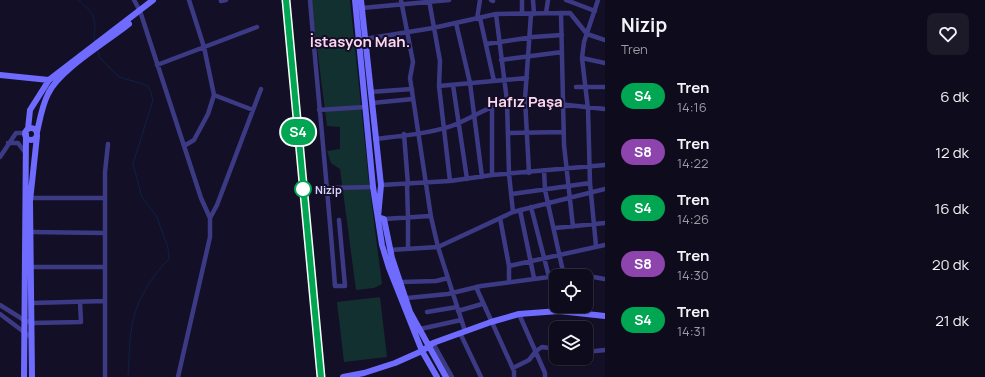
<!DOCTYPE html>
<html lang="tr">
<head>
<meta charset="utf-8">
<style>
  :root { --surface:#0e0b1c; --page:#1c1929; --text:#f1f3f6; --muted:#9b9ba3; --line:#2e2b3b }
  body { margin:0; font-family:Manrope,sans-serif; background:var(--page); color:var(--text); height:100vh; display:flex; flex-direction:column; font-size:15px; white-space:nowrap }
  * { box-sizing:border-box; margin:0 }
  p { font-size:13px; color:var(--muted) }
  .icon { flex:none; width:22px; height:22px; fill:none; stroke:currentColor; stroke-width:2; stroke-linecap:round; stroke-linejoin:round }
  .map { position:relative; flex:1; overflow:hidden }
  .details { display:flex; flex-direction:column; background:var(--surface); width:380px }
  .details>* { flex:none }
  .badge { padding:0 8px; border-radius:13px; font-size:14px; line-height:26px }
  .tools { position:absolute; left:549px; top:269px; display:grid; gap:8px }
  .tools a { display:grid; place-items:center; width:44px; height:44px; border-radius:8px; background:var(--surface); box-shadow:0 1px 3px #0004,0 0 0 1px var(--line); font-size:20px }
  .map>.badge { position:absolute; translate:-50% -50%; box-shadow:0 0 0 2px #fff }
  .round { display:grid; place-items:center; flex:none; width:42px; height:42px; border-radius:8px; background:var(--page) }
  .overview { display:flex; align-items:center; justify-content:space-between; height:68px; padding:0 16px }
  h1 { font-size:19px; font-weight:700; line-height:30px }
  ul { padding:0; list-style:none }
  li { display:flex; align-items:center; gap:12px; height:56px; padding:0 16px }
  li div { flex:1 }
  li b { display:block; font-size:15px }
  li em { font-style:normal }
  li .badge { min-width:44px; font-weight:700; text-align:center }
  main { display:flex; flex:1; min-height:0 }
  .map>svg:first-child { display:block }
  .green { fill:#12302f }
  .lines { fill:none; stroke-linecap:round; stroke-linejoin:round }
  .stream { stroke:#0c2248; stroke-width:1 }
  .street { stroke:#3d3a85; stroke-width:4.5 }
  .secondary { stroke:#6f6bff; stroke-width:6 }
  .rail { stroke:#00e5ff; stroke-width:1; stroke-dasharray:6 5; stroke-linecap:butt }
  .line-casing { stroke:#fff; stroke-width:9 }
  .line { stroke:#00a651; stroke-width:6 }
  .stop-dot { fill:#fff; stroke:#00a651; stroke-width:2 }
  .labels { text-anchor:middle; dominant-baseline:central; stroke-width:4; stroke-linejoin:round; paint-order:stroke }
  .stop-label { font-size:11px; font-weight:bold; fill:#d9d4ff; stroke:#130f26; text-anchor:start }
  .district-label { font-size:15px; font-weight:bold; fill:#ffd6f0; stroke:#130f26 }
</style>
</head>
<body>
<main>
<div class="map">
<svg width="605" height="377" viewBox="0 0 605 377">
  <rect width="100%" height="100%" fill="#130f26"/>
  <path class="green" d="M311 0H350L369 183 382 284 374 288 356 290 340 169 331 163 327 151 340 149V127L327 126Z
    M380 297 387 357 344 362 337 302Z"/>
  <g class="lines">
    <path class="stream" d="M78 0C88 8 95 14 95 27 95 32 93 36 95 41
      M97 49 100 58 119 77 146 85 150 90 153 100 133 164 142 197 157 217 168 248 169 259C152 275 136 302 132 325 129 342 129 360 128 377"/>
    <path class="street" d="M134 0 140 11 201 198 210 218
      M310 0C318 96 328 191 335 286H345L339 220
      M401 0 413 62 410 78 431 217 438 247 465 331
      M429 0 440 61 439 86 450 181
      M491 0 493 1
      M522 0V14
      M533 0 534 14
      M566 0 595 11
      M221 1 226 0
      M362 8 449 0
      M546 13 548 0
      M561 13 564 145 573 227
      M496 14 507 101 509 174 513 212
      M480 18 494 81
      M477 19 480 0
      M456 23 470 83 482 177
      M313 44 365 39 433 28 496 14 570 13 587 34 605 40
      M486 44 533 37 562 35
      M582 58 605 63
      M501 60 562 52
      M157 65 257 27
      M453 85 467 179
      M439 86 527 78
      M576 87H605
      M370 92 412 89
      M214 95 253 110
      M372 103 413 99
      M319 110 365 107
      M509 133 564 132
      M404 134 408 185
      M375 139C400 136 437 133 459 123 477 115 512 93 530 101L605 109
      M8 143H18L24 151
      M184 146 194 140 208 114 214 95 204 47 189 0
      M0 157 16 133H26
      M544 170 545 190 564 276
      M529 173 525 99 531 14
      M492 175V108
      M381 185 450 181 492 175 605 165
      M407 185 408 217
      M328 188 373 187
      M512 194 590 183
      M31 198H105
      M531 207 549 277
      M520 210 534 278
      M408 217V248
      M500 218 509 266V282
      M384 219 430 216
      M555 228 605 223
      M31 232 105 233
      M596 246 590 183 588 109 582 58 584 42 598 0
      M389 250 438 247 513 212 605 189
      M509 266 605 245
      M32 267H105
      M401 282 436 281 448 278
      M476 287 514 371V377
      M407 298 448 294 481 286 549 277 565 272 605 279
      M32 303 105 301
      M0 305 24 320 32 323 81 322 80 302
      M458 311 482 304
      M427 312 457 307
      M0 314 32 338
      M519 314 545 373V377
      M420 329 461 320
      M460 333 481 377
      M433 343 452 377
      M586 352 605 350
      M513 368 529 360 536 351 542 347 556 349
      M105 377V172L108 144
      M178 377 210 237V218L217 205 261 89"/>
    <path class="secondary" d="M355 0 373 187 382 245 389 268 422 351 437 377
      M361 0 381 185 378 217 384 219 392 258 410 312 446 377
      M0 75 49 80
      M25 134a6 6 0 1 1 12 0a6 6 0 1 1-12 0Z
      M28 129 30 110 49 80 153 0
      M37 132C40 119 42 106 48 94 59 70 108 41 129 24
      M24 377 26 134
      M32 377 30 201 37 136
      M343 377 364 373 395 363 422 351 433 343 491 322 519 314 559 311 605 316"/>
    <path class="rail" d="M286 0 321 377"/>
  </g>
  <g class="lines">
    <defs>
      <path id="line" d="M286 0 321 377"/>
    </defs>
    <use href="#line" class="line-casing"/>
    <use href="#line" class="line"/>
  </g>
  <circle class="stop-dot" cx="303" cy="189" r="8"/>
  <g class="labels">
    <g class="stop-label">
      <text x="315" y="189">Nizip</text>
    </g>
    <g class="district-label">
      <text x="360" y="41">İstasyon Mah.</text>
      <text x="525" y="101">Hafız Paşa</text>
    </g>
  </g>
</svg>
<div class="tools">
<a><svg class="icon" aria-label="locate" viewBox="0 0 24 24"><circle cx="12" cy="12" r="6"/><path d="M12 2v4M12 18v4M2 12h4M18 12h4"/></svg></a>
<a><svg class="icon" aria-label="layers" viewBox="0 0 24 24"><path d="M12 4l9 5-9 5-9-5zM3 14l9 5 9-5"/></svg></a>
</div>
<b class="badge" style="left:298px;top:132px;background:#00a651;color:#fff">S4</b>
</div>
<section class="details">
<div class="overview"><div><h1>Nizip</h1><p>Tren</p></div><a class="round"><svg class="icon" aria-label="heart" viewBox="0 0 24 24"><path d="M12 20l-8-8c-3-5 5-10 8-4 3-6 11-1 8 4z"/></svg></a></div>
<ul>
<li><span class="badge" style="background:#00a651;color:#fff">S4</span><div><b>Tren</b><p>14:16</p></div><em>6 dk</em></li>
<li><span class="badge" style="background:#8e44ad;color:#fff">S8</span><div><b>Tren</b><p>14:22</p></div><em>12 dk</em></li>
<li><span class="badge" style="background:#00a651;color:#fff">S4</span><div><b>Tren</b><p>14:26</p></div><em>16 dk</em></li>
<li><span class="badge" style="background:#8e44ad;color:#fff">S8</span><div><b>Tren</b><p>14:30</p></div><em>20 dk</em></li>
<li><span class="badge" style="background:#00a651;color:#fff">S4</span><div><b>Tren</b><p>14:31</p></div><em>21 dk</em></li>
</ul>
</section>
</main>
</body>
</html>
